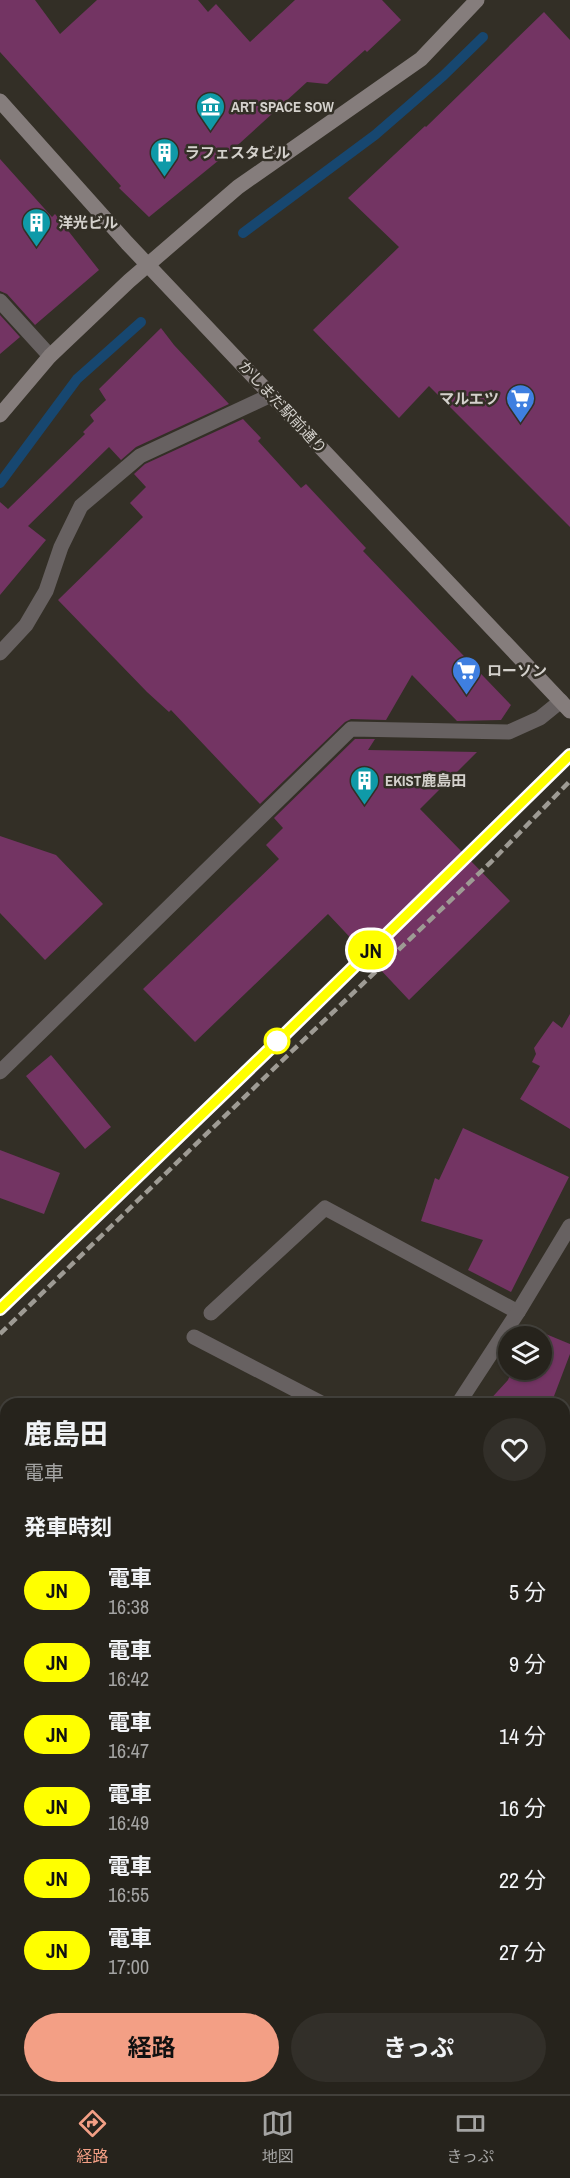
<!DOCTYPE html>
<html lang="ja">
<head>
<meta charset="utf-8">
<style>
  :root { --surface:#26231c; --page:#322f29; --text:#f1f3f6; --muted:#a4a4a3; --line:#42403b; --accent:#f39f85 }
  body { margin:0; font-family:"Archivo Narrow","Noto Sans JP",sans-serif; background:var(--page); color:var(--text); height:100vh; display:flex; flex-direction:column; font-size:22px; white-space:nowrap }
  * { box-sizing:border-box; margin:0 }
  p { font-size:20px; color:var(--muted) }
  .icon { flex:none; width:33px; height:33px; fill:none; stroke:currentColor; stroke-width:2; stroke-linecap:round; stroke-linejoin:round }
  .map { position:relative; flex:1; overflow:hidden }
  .panel { position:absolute; left:0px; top:1398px; width:570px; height:696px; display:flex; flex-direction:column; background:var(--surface); border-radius:18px 18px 0 0; box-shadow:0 2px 4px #0004,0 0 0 2px var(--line) }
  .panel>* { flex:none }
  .badge { padding:0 12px; border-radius:20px; font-size:21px; line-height:39px }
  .tools { position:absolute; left:498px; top:1326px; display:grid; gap:12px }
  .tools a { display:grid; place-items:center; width:54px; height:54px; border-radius:50%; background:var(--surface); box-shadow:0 2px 4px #0004,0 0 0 2px var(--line); font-size:30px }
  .map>.badge { position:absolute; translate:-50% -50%; box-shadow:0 0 0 3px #fff }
  h2 { padding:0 24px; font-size:22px; line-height:54px }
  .round { display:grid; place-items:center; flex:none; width:63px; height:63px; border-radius:32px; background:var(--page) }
  .summary { display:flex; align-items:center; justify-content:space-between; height:102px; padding:0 24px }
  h1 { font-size:28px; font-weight:700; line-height:45px }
  .action { display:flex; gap:12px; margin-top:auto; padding:12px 24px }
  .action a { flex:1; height:69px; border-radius:36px; background:var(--accent); color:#111; font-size:24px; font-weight:700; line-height:69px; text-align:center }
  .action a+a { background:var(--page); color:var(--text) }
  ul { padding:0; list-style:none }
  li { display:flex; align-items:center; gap:18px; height:72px; padding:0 24px }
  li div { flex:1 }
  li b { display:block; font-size:22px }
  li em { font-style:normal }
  li .badge { min-width:66px; font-weight:700; text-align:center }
  .tabs { display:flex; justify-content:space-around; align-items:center; height:84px; border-top:2px solid var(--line); background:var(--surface); font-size:16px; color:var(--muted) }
  .tabs a { display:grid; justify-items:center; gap:3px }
  .tabs .selected { color:var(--accent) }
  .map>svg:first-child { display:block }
  .green { fill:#43541d }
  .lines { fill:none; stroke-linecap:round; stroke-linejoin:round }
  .stream { stroke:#174770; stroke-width:10 }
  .building { fill:#733463 }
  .lane { stroke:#676161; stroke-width:15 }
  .street { stroke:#676161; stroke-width:15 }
  .secondary { stroke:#857d7c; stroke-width:15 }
  .rail { stroke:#9e9b94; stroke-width:4.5; stroke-dasharray:9 4.5; stroke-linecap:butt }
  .line-casing { stroke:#fff; stroke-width:14 }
  .line { stroke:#ff0; stroke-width:9 }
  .stop-dot { fill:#fff; stroke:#ff0; stroke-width:3 }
  .labels { text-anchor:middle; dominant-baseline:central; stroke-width:5; stroke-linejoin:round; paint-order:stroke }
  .poi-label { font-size:15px; font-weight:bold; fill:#d4d1cc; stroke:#332f26; text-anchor:start }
  .street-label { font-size:15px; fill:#d4d1cc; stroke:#332f26 }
</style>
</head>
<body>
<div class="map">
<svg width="570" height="2094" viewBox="0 0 570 2094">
  <rect width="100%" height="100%" fill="#332f26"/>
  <path class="green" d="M146 2088H559L456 2094H151Z"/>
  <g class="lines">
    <path class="stream" d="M243 233 375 135 443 76 483 37
      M0 483 77 379 141 322"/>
  </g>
  <path class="building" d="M0 0H35L60 34 97 0H198L208 12 216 4 250 42 295 0H382L401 20 367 52 365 50 327 84 307 82 240 143 149 217 119 188 121 186 0 52Z
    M544 12 570 40V527L429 386 399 418 313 330 399 247 348 198 425 126 426 127Z
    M0 159 52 217 55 214 99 270 35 325 7 294 0 291Z
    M0 315 20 337 0 354Z
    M161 328 174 345 229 404 136 447 121 460 109 447 28 526 46 540 0 595V502L8 509 85 434 83 432 94 421 90 415 106 400 99 389Z
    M243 419 261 438 258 441 301 488 306 484 366 548 363 551 511 705 501 720 457 721 412 675 386 720 351 719 345 722 260 804 171 710 169 712 147 692 58 600 143 517 130 503 146 487 134 474 145 464Z
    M355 739H375L368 750 477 752 420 809 510 901 409 1000 328 914 195 1042 143 989 279 859 266 845 283 828 274 818Z
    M0 836 56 855 103 904 45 960 0 913Z
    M570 1014V1129L520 1099 540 1066 532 1062 536 1054 534 1048 553 1021 562 1028Z
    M51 1055 111 1127 85 1149 26 1076Z
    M463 1128 569 1177 511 1292 468 1270 483 1240 421 1221 435 1178 439 1180Z
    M0 1150 60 1173 44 1214 0 1198Z
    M541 1332 570 1344V1354L551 1404H486L508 1380 512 1370H542V1336H539Z"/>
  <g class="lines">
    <path class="lane" d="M0 301 50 356
      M211 1313 325 1208 518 1312
      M194 1337 323 1404
      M0 1468 6 1462
      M0 1902 6 1895
      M0 2081 6 2086"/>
    <path class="street" d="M0 653 26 625 46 591 61 547 81 506 140 456 271 395
      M0 1072 351 729 509 732 540 718 561 701
      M458 1404 518 1312 570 1226
      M570 2039V2040
      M16 2094 20 2088"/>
    <path class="secondary" d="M0 101 127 243 570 711
      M0 415 50 356 129 281 238 187 421 59 477 0"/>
    <path class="rail" d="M0 1309 278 1041 570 755
      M0 1334 289 1054 491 862 570 781"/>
  </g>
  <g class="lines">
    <defs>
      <path id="line" d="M0 1309 278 1041 570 755"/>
    </defs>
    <use href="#line" class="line-casing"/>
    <use href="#line" class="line"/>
  </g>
  <defs>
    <symbol id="museum-pin" viewBox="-11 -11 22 30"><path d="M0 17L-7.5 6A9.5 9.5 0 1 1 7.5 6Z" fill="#0f9aa8" stroke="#332f26"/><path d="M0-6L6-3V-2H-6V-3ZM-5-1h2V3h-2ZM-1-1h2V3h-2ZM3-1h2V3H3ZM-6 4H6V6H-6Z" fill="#fff"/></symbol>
    <symbol id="building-pin" viewBox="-11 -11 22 30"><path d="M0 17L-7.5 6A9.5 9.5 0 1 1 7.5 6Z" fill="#0f9aa8" stroke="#332f26"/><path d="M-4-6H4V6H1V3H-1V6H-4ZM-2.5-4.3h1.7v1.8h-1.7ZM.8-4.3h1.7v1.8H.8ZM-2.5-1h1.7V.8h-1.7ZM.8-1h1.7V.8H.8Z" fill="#fff"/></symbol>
    <symbol id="supermarket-pin" viewBox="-11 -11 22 30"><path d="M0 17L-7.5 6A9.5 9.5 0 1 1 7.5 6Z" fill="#3f7fe0" stroke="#332f26"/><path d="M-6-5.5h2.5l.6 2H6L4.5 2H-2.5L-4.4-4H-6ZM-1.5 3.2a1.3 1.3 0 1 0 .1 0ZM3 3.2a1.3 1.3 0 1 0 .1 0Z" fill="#fff"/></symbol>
  </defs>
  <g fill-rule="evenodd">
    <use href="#museum-pin" x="194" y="90" width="33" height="45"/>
    <use href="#building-pin" x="148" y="136" width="33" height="45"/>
    <use href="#building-pin" x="20" y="206" width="33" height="45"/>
    <use href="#supermarket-pin" x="504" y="382" width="33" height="45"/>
    <use href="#supermarket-pin" x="450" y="654" width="33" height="45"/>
    <use href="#building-pin" x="348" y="764" width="33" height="45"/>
  </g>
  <circle class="stop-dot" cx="277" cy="1041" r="12"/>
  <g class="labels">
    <g class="poi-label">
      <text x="231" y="106">ART SPACE SOW</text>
      <text x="185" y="152">ラフェスタビル</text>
      <text x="58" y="222">洋光ビル</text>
      <text x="499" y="398" text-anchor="end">マルエツ</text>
      <text x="487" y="670">ローソン</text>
      <text x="385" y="780">EKIST鹿島田</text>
    </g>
    <g class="street-label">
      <text transform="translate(283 407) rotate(47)">かしまだ駅前通り</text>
    </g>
  </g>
</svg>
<div class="tools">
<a><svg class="icon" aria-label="layers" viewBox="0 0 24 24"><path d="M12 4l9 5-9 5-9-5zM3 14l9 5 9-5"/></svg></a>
</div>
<b class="badge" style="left:371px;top:950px;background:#ff0;color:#111">JN</b>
<section class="panel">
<div class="summary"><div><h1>鹿島田</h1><p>電車</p></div><a class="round"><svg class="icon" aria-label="heart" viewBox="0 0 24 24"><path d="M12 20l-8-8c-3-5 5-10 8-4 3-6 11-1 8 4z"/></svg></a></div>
<h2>発車時刻</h2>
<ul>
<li><span class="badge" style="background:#ff0;color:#111">JN</span><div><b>電車</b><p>16:38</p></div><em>5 分</em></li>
<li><span class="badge" style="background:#ff0;color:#111">JN</span><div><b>電車</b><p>16:42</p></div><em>9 分</em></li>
<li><span class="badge" style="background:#ff0;color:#111">JN</span><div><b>電車</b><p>16:47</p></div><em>14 分</em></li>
<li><span class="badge" style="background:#ff0;color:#111">JN</span><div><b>電車</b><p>16:49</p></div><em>16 分</em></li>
<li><span class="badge" style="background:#ff0;color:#111">JN</span><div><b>電車</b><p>16:55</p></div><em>22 分</em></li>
<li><span class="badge" style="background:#ff0;color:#111">JN</span><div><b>電車</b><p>17:00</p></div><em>27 分</em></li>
</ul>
<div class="action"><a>経路</a><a>きっぷ</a></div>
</section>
</div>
<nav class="tabs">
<a class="selected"><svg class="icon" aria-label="directions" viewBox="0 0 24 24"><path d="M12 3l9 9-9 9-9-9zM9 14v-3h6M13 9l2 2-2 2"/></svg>経路</a>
<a><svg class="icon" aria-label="map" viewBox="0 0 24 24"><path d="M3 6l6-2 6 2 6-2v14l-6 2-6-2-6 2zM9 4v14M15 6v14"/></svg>地図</a>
<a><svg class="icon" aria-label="tickets" viewBox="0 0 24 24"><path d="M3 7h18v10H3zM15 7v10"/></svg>きっぷ</a>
</nav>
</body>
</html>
